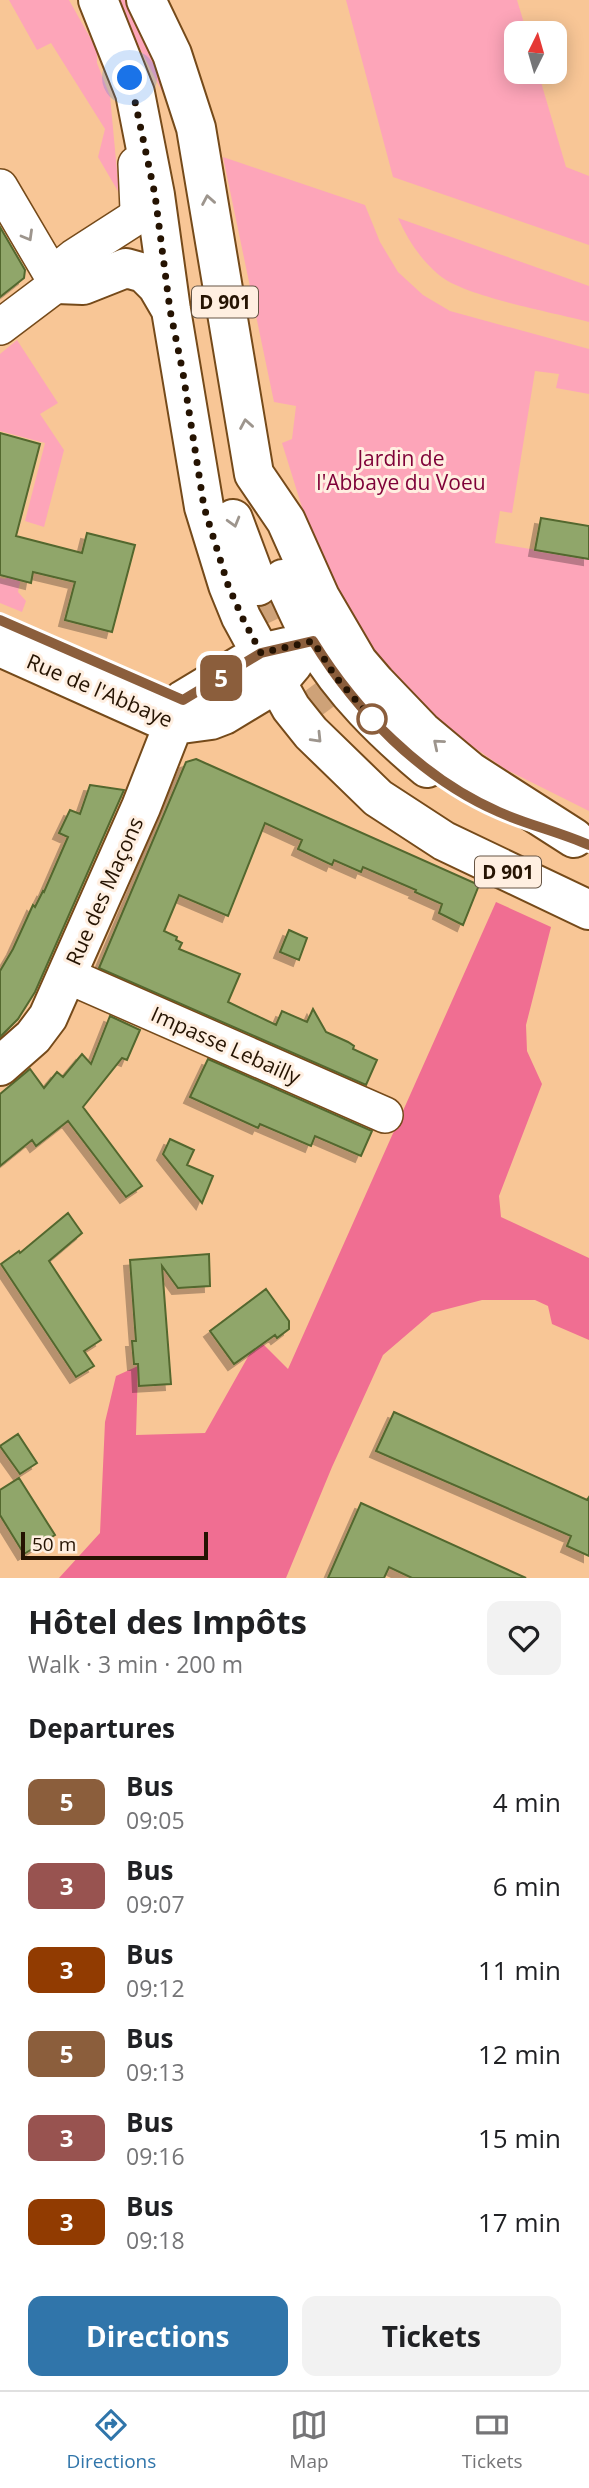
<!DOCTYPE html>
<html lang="en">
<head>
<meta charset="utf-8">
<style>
  :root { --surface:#fff; --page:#f2f2f2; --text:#202124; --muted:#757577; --line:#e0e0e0; --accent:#3075aa }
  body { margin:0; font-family:"Open Sans",sans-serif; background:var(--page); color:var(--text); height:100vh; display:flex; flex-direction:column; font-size:26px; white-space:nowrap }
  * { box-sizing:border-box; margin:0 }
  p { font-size:23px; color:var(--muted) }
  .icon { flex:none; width:38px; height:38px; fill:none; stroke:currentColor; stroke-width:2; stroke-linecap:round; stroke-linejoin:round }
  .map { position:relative; height:1578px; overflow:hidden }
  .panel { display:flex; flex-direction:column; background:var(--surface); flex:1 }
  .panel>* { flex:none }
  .badge { padding:0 14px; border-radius:10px; font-size:24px; line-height:46px }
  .needle { width:46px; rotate:5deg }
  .fabs { position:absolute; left:504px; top:21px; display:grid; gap:14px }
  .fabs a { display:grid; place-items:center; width:63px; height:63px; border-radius:14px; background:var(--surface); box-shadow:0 4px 18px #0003; font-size:35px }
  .scale { position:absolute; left:21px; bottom:18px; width:187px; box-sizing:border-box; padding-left:7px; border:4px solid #251302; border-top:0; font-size:19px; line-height:24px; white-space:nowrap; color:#251302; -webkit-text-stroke:5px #ffefe1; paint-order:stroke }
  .you { position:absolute; width:35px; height:35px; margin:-18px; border:5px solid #fff; border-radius:50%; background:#1a73e8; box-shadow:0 0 0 10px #1a73e833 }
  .map>.badge { position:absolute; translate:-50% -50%; box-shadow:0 0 0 4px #fff }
  h2 { padding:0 28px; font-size:26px; line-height:63px }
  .round { display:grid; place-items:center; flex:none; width:74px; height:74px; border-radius:14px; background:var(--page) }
  .overview { display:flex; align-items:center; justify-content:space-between; height:119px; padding:0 28px }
  h1 { font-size:33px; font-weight:700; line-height:52px }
  .button { display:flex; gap:14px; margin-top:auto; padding:14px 28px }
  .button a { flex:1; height:80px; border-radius:14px; background:var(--accent); color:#fff; font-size:28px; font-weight:700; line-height:80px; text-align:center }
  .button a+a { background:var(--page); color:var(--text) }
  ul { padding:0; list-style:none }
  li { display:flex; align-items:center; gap:21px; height:84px; padding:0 28px }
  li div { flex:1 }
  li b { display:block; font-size:26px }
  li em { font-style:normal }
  li .badge { min-width:77px; font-weight:700; text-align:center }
  .tabs { display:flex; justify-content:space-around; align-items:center; height:98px; border-top:2px solid var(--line); background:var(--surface); font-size:19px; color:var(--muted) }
  .tabs a { display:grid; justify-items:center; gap:4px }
  .tabs .active { color:var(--accent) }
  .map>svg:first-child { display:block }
  .green { fill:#fda5b9 }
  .forest { fill:#f06e92 }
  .building { fill:#90a66b; stroke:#53672e; stroke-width:2; filter:url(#shadow) }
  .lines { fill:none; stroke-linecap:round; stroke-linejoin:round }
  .major-tunnel { stroke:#cea278; stroke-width:38; stroke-dasharray:38 19; stroke-linecap:butt }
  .minor-casing { stroke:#754a1a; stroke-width:38 }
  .major-casing { stroke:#754a1a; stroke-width:42 }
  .minor { stroke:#fff; stroke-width:35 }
  .major { stroke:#fff; stroke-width:38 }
  .oneway { stroke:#9d958d }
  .line-casing { stroke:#fff; stroke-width:16 }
  .line { stroke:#8b5e3c; stroke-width:10 }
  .walk { stroke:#251302; stroke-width:7; stroke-dasharray:0 12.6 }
  .stop-dot { fill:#fff; stroke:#8b5e3c; stroke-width:3.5 }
  .labels { text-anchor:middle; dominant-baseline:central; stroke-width:6; stroke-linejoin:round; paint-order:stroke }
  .shield { fill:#ffefe1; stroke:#665545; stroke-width:2 }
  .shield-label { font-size:19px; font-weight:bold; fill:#251302 }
  .park-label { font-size:21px; fill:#7f0038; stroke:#ffefe1 }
  .street-label { font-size:21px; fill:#251302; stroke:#ffefe1 }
</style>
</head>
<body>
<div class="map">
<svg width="589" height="1578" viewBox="0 0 589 1578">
  <defs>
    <filter id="shadow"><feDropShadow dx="-6" dy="6" stdDeviation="0" flood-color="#0004"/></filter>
  </defs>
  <rect width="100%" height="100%" fill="#f8c696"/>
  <path class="green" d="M9 0H69L97 50V63L110 96 119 193 98 157 105 129 51 43 37 50Z
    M115 0H131L147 34 169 105Z
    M346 0H517L527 33H516V72H538L566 167 589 176V245L393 177Z
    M223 157 365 205 380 242 398 272 423 295 450 311 589 349V394L556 388 559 374 535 371 512 513 500 511 495 543 589 559V811L505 769 462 739 402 688 357 633 310 533 282 443 292 439 296 406 274 402Z
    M398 218 589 286V322C553 312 465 297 439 275 420 259 408 240 398 218Z
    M17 340 58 403 40 414 64 450 44 527 25 521 45 443 0 431V354Z
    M23 568 18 592 26 601 22 612 0 603V578L5 579Z"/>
  <path class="forest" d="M496 902 551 927 526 1025 527 1051 542 1084 499 1196 501 1217 589 1258V1340L552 1324 548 1306 535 1300H482L432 1313 383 1355 332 1467 286 1578H59L100 1533 105 1422 116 1376 138 1366 136 1435 205 1433 258 1339 288 1369Z"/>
  <path class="building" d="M0 227 25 270 24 278 0 297Z
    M0 433 40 444 16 536 82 553 87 533 135 545 112 632 65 620 75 582 33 572 31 583 0 575Z
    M541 518 589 526V559L535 550Z
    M196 759 479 885 463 925 439 913 442 904 415 892 416 890 363 867 361 872 334 860 332 865 298 849 302 840 265 823 228 916 179 895 164 931 177 937 176 940 182 943 179 949 240 974 228 1002 276 1025 282 1011 307 1022 313 1009 326 1032 348 1042 354 1046 353 1049 377 1060 366 1085 99 968 186 762Z
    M90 785 124 790 35 992 18 1019 0 1037V971L13 949 33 905 35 907 43 891 44 892 68 837 59 833 70 810 80 814Z
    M289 930 307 938 299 960 280 952Z
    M110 1016 140 1030 127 1060 122 1058 83 1107 142 1186 126 1197 68 1121 36 1146 32 1140 0 1166V1094L30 1069 44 1088 57 1072 63 1077 82 1054 91 1064Z
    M208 1059 372 1131 361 1156 315 1136 311 1146 260 1124 258 1128 190 1097Z
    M170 1139 194 1150 187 1165 213 1176 202 1203 163 1154Z
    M68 1213 82 1233 49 1261 101 1340 84 1351 94 1366 76 1377 1 1264 19 1251 20 1253Z
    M209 1254 210 1286 178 1288 162 1266 171 1384 139 1386 138 1364H134L132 1341H136L130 1260Z
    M266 1289 289 1321V1329L277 1338 275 1335 234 1364 210 1331Z
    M394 1412 587 1500 589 1497V1556L567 1546 571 1536 376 1451Z
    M18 1434 37 1463 20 1474 0 1446Z
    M19 1478 55 1535 24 1554 0 1515V1490Z
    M361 1503 526 1578H412L389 1567 384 1578H328Z"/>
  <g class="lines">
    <path class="major-tunnel" d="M258 586 297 667 329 710"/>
    <defs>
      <path id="minor" d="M0 187 57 284
        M0 327 57 284 64 265 74 257 133 219 138 210 136 164
        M66 975 385 1115"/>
      <path id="major" d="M98 0 135 93 155 195 171 310 204 507 228 585 241 617 277 683 291 708 311 733 378 798 444 841 589 910
        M146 0 172 54 196 128 254 474 286 521 320 597 358 662 376 683 422 731 471 772 574 838
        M57 284 83 285 126 268 144 273 157 286 171 310
        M233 519 258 586
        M283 579C293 600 302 622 314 643 343 692 383 731 427 768
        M0 647 174 725 211 720 224 715 277 683 293 664
        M183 700 261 653 287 647
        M0 1066 33 1037 48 1017 141 807 183 700"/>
    </defs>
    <use href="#minor" class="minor-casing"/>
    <use href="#major" class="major-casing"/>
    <use href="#minor" class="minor"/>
    <use href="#major" class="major"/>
  </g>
  <defs><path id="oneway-chevron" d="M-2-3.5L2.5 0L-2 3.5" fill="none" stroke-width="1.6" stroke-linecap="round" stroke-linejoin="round" transform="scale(1.75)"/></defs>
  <g class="oneway">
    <use href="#oneway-chevron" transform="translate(208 200) rotate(-100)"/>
    <use href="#oneway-chevron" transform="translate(28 236) rotate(60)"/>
    <use href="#oneway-chevron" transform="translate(246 424) rotate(-100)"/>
    <use href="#oneway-chevron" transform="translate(234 522) rotate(74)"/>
    <use href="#oneway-chevron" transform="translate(317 738) rotate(46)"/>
    <use href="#oneway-chevron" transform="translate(438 744) rotate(-140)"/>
  </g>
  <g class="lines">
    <defs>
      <path id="line" d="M0 620 183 700 261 653 313 641C356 711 421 778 499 812 528 825 560 832 589 845"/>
    </defs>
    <use href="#line" class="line-casing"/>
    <use href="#line" class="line"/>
    <path class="walk" d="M130 78 155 195 170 310 183 373 204 507 228 585 242 617 261 653 313 641 335 676 372 719"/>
  </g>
  <circle class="stop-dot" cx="372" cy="719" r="14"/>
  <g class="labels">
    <g class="shield">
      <rect x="192" y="286.5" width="66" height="31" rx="5"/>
      <rect x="475" y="856.5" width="66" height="31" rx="5"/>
    </g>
    <g class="shield-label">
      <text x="225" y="302">D 901</text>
      <text x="508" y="872">D 901</text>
    </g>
    <g class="park-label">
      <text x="401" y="458">Jardin de<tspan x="401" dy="24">l'Abbaye du Voeu</tspan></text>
    </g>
    <g class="street-label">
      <text transform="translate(100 690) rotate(23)">Rue de l'Abbaye</text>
      <text transform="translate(104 891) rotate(-66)">Rue des Maçons</text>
      <text transform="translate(226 1045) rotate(24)">Impasse Lebailly</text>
    </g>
  </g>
</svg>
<div class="fabs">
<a><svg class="needle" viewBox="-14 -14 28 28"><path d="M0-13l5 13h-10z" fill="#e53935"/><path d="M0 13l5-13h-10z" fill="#757577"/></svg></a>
</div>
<div class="scale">50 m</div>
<div class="you" style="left:130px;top:78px"></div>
<b class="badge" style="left:221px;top:678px;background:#8b5e3c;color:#fff">5</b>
</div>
<section class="panel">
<div class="overview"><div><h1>Hôtel des Impôts</h1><p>Walk · 3 min · 200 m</p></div><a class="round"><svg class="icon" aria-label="heart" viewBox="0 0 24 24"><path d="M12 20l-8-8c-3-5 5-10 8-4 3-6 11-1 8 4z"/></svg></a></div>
<h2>Departures</h2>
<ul>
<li><span class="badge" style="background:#8b5e3c;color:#fff">5</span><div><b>Bus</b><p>09:05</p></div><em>4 min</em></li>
<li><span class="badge" style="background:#985350;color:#fff">3</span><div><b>Bus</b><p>09:07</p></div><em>6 min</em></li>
<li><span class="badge" style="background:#913b01;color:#fff">3</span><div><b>Bus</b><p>09:12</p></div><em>11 min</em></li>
<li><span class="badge" style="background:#8b5e3c;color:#fff">5</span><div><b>Bus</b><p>09:13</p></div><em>12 min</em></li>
<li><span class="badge" style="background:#985350;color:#fff">3</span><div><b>Bus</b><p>09:16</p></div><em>15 min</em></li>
<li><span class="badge" style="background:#913b01;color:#fff">3</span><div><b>Bus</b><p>09:18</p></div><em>17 min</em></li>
</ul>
<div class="button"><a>Directions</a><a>Tickets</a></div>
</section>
<nav class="tabs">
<a class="active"><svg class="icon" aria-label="directions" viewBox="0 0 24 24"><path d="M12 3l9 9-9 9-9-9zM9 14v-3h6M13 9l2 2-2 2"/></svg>Directions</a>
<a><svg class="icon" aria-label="map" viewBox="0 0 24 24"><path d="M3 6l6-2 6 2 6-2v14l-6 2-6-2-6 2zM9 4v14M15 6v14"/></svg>Map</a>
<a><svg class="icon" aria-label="tickets" viewBox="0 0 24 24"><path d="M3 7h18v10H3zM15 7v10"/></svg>Tickets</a>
</nav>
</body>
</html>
